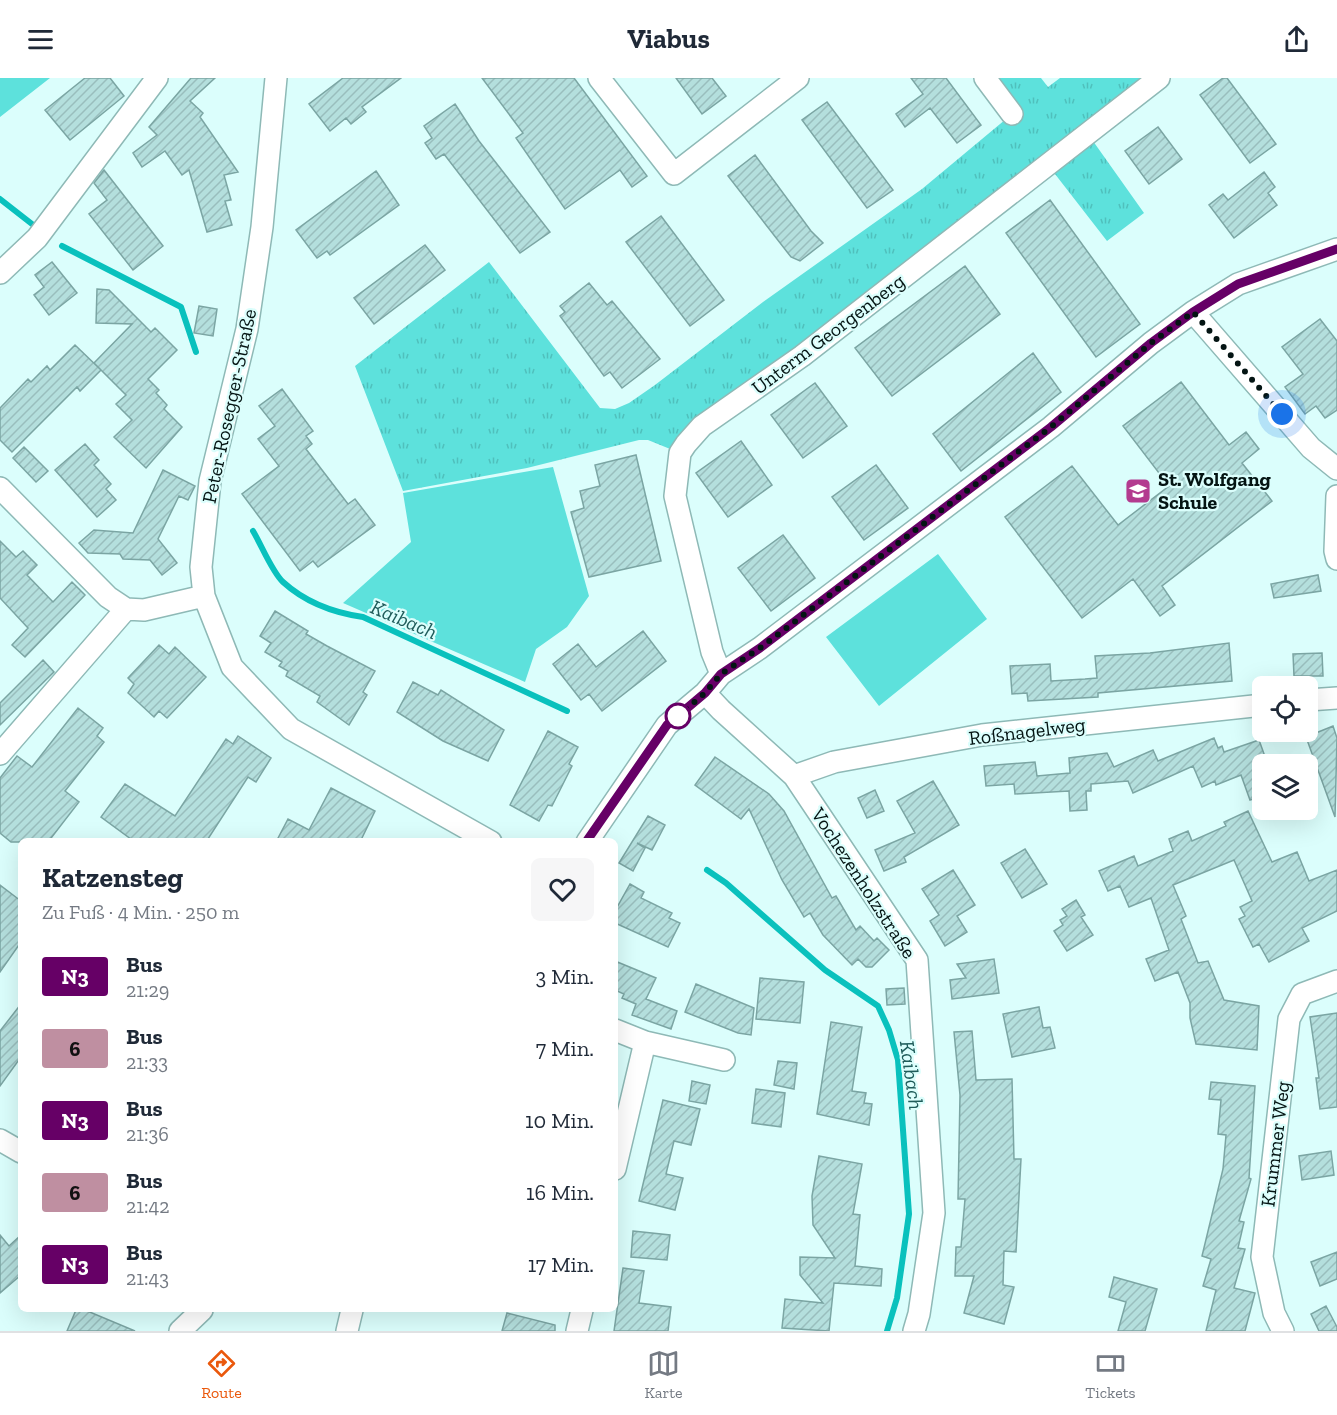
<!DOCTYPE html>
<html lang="de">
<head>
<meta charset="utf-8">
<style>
  :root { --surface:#fff; --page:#f6f6f7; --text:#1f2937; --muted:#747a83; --line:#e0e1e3; --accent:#ea580c }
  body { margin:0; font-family:"Zilla Slab",serif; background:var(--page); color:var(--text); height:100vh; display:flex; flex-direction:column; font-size:22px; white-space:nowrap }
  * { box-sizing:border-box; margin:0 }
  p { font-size:20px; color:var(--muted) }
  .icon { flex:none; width:33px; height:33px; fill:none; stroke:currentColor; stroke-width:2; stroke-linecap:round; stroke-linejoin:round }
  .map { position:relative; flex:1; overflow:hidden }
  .details { position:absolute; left:18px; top:760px; width:600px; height:474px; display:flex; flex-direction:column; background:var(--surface); border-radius:9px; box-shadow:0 6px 24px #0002 }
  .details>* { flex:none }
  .badge { padding:0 12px; border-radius:4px; font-size:21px; line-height:39px }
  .tools { position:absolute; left:1252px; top:598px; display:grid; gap:12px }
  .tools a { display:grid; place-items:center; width:66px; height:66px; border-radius:9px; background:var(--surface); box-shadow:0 6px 24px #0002; font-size:30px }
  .you { position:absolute; width:30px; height:30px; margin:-15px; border:4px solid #fff; border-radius:50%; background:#1a73e8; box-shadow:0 0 0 9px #1a73e833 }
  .map>.badge { position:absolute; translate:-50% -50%; box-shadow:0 0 0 3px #fff }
  .round { display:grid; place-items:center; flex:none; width:63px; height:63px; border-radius:9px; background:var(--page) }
  .headline { display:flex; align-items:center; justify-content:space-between; height:102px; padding:0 24px }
  h1 { font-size:28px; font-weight:700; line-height:45px }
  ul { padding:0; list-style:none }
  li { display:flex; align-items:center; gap:18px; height:72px; padding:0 24px }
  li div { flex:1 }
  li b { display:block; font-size:22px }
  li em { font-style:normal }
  li .badge { min-width:66px; font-weight:700; text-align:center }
  header { display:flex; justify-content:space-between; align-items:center; height:78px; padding:0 24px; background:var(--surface); font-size:27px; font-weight:700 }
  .tab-bar { display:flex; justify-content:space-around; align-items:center; height:84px; border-top:2px solid var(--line); background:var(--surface); font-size:16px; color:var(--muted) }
  .tab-bar a { display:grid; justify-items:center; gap:3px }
  .tab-bar .selected { color:var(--accent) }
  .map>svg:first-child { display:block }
  .grass { fill:#5de1dc }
  .park { fill:url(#park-tufts) }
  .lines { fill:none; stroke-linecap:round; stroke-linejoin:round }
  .stream { stroke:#09c1bd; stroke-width:6 }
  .building { fill:url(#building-hatch); stroke:#7ba5a3; stroke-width:1.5 }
  .street-casing { stroke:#8eb9b6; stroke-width:24 }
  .street { stroke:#fff; stroke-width:21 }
  .line-casing { stroke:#fff; stroke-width:14 }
  .line { stroke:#606; stroke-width:9 }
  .walk { stroke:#041413; stroke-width:6; stroke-dasharray:0 10.8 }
  .stop-dot { fill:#fff; stroke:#606; stroke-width:3 }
  .labels { text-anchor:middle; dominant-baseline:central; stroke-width:4.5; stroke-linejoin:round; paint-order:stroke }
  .street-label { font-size:20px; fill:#041413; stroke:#dbfefc }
  .poi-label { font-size:20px; font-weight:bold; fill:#041413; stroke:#dbfefc; text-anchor:start }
  .water-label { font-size:21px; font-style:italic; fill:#1f5c5a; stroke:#dbfefc }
</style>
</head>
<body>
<header><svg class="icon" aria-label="menu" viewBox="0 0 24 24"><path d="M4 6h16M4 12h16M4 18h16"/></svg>Viabus<svg class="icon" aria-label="share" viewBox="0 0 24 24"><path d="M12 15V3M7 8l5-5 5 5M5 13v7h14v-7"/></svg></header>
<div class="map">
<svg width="1337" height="1253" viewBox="0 0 1337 1253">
  <defs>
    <pattern id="park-tufts" width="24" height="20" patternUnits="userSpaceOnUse" patternTransform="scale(1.5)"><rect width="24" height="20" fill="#5de1dc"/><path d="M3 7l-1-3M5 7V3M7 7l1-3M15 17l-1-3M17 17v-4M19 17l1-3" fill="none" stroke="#4fc0bc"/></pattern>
    <pattern id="building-hatch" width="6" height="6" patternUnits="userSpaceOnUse" patternTransform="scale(1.5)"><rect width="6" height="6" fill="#b4dfdd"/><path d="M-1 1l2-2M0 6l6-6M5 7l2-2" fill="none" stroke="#99bebd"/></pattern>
  </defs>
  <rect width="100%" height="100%" fill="#dbfefc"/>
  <path class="grass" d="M0 0H50L0 39Z
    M553 389 589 518 567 549 536 571 525 604 343 525 411 464 403 415Z
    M938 476 987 541 879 628 826 559Z"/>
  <path class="park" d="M985 0H1041L1048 9 1060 0H1159L1088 56 1144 135 1107 163 1048 87 680 375 648 362H639L527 390 403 413 355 288 489 184 600 330 615 331 629 325 655 307 763 224 922 111 1012 36Z"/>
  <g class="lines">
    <path class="stream" d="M0 121 32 146
      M62 168 181 229 196 274
      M253 453C261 466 272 494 283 504 305 524 335 535 363 539L567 633
      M707 792 726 805 825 892 878 928 889 952 898 982 909 1136 897 1220 887 1253"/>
  </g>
  <path class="building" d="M85 0H110L124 18 70 62 45 32Z
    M191 0H215L190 23 203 35 200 39 238 94 224 97 231 122 225 123 232 147 207 154 189 92 182 97 165 73 142 89 133 75 157 57 149 49Z
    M343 0H401L362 29 366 34 351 46 346 40 330 53 309 26Z
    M482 0H574L647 98 632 109 620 92 565 131 516 60 523 55Z
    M676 0H712L726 18 702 36Z
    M911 0H946L981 47 957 65 930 30 905 49 896 36 923 16Z
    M1223 0H1227L1276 66 1250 85 1200 17Z
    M827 24 893 112 867 130 802 42Z
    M455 26 479 63 550 154 520 175 444 76 436 81 425 65 432 60 424 48Z
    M1158 49 1182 81 1149 106 1125 73Z
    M755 77 811 153 823 165 800 183 791 179 728 98Z
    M104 92 163 168 133 192 89 136 107 122 94 105Z
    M376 93 399 127 330 177 327 173 317 180 296 152Z
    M1264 94 1275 109 1268 115 1277 127 1234 160 1209 127 1223 116 1228 122Z
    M1050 122 1140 246 1096 279 1006 155Z
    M661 138 724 222 690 248 626 164Z
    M425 167 445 192 374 246 354 220Z
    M52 184 77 215 49 237 34 217 44 209 35 197Z
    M965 188 1000 236 892 318 855 270Z
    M589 205 607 227 612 223 660 281 622 310 610 294 604 298 560 238 565 234 560 228Z
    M97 211 109 212 151 254 155 250 177 272 148 301 159 312 156 315 167 327 164 331 182 349 146 390 114 359 132 342 116 326 126 317 94 285 132 246 96 245Z
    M199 228 217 231 213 258 194 255Z
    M1320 241 1337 263V332L1325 340 1316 328 1305 336 1285 309 1303 296 1282 269Z
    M75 267 101 292 80 313 77 309 12 374 0 362V330L28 301 31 304 47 288 50 292Z
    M1033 275 1061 314 961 393 933 356Z
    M1181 304 1229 367 1246 354 1259 371 1242 385 1272 423 1162 508 1175 527 1160 538 1133 501 1082 540 1005 439 1072 388 1118 447 1169 408 1123 348Z
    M815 305 847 348 803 380 771 337Z
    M282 311 313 353 306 358 312 366 306 371 348 426 355 421 375 447 318 489 313 483 300 493 242 416 279 388 258 361 275 348 259 328Z
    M741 363 772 407 728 439 696 395Z
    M85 366 99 382 94 387 111 406 106 411 116 422 97 439 55 392Z
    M24 369 48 393 36 404 13 380Z
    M636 377 661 483 589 499 571 434 584 430 580 413 600 408 595 387Z
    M876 387 908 430 864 462 832 419Z
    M163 392 195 408 188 422 179 418 158 461 177 485 162 497 150 482 123 481 120 476 88 475 79 465 94 452 133 455Z
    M783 457 815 500 771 533 738 490Z
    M0 463 16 479 23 473 37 487 27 497 53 524 72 504 85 517 25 579 12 567 28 550 0 520Z
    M1318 497 1321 513 1274 520 1271 506Z
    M275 533 308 553 306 556 327 568 375 593 363 614 367 617 349 647 317 624 320 618 286 598 288 593 279 588 282 584 265 574 271 565 260 558Z
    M643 553 666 583 602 633 589 616 581 622 553 586 578 566 596 589Z
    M1229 565 1232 603 1098 615V619L1028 623 1027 615 1012 616 1010 588 1050 586 1051 603 1085 601 1097 600 1095 578 1150 575Z
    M159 567 169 576 175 569 206 599 167 640 159 633 154 639 128 615 134 606 128 600Z
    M1322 575 1323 598H1294L1293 576Z
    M43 582 54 594 0 647V625Z
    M413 604 438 617 441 612 504 652 488 683 443 663 397 634Z
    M78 630 103 650 97 658 104 664 65 713 79 724 48 764H11L0 755V700L17 678 32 689Z
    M1333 648 1337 660 1335 739 1306 659Z
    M548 653 578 669 569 686 572 688 552 728 548 727 539 743 510 727Z
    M238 658 271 680 256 704 248 699 206 764H135L101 739 125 706 175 738 226 661 233 666Z
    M1214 660 1218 670 1222 668 1224 674 1259 662 1268 687H1263V718L1250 722 1241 697 1216 707 1215 703 1202 709 1193 688 1133 715 1128 703 1091 706V713H1086L1087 732 1070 733 1069 713 1015 716 1014 706 986 708 984 688 1035 684 1037 698 1070 695 1069 680 1107 675 1114 689 1153 672 1158 683Z
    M715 679 769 716 784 733 832 820 836 818 856 852 860 848 874 863 877 860 889 872 872 889H866L858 881 852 887 823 857 810 835 804 839 782 802 749 731 741 741 695 707Z
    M933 703 959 747 904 779 906 784 884 793 875 772 915 755 897 723Z
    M331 710 375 733 360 764H276L288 741 309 752Z
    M875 712 884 733 867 740 858 720Z
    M1248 733 1272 784 1297 774 1309 803 1337 792V833L1302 850 1309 863 1269 884 1259 866 1253 869 1239 841 1245 838 1240 829 1252 823 1234 782 1173 807 1186 838 1181 841 1198 885 1208 883 1224 922 1259 928 1257 972 1196 966 1190 940V925L1178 894 1155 903 1146 881 1169 872 1151 820 1129 829 1120 808 1108 813 1099 793 1134 778 1138 788 1173 773 1169 761 1188 753 1192 763 1226 748 1224 744Z
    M648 738 665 747 652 772 637 765 645 770 633 793 619 785Z
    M1025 771 1047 806 1022 820 1001 785Z
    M953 792 975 827 957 838 967 854 945 868 930 843 939 837 922 811Z
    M630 806 644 814 641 820 672 835 669 840 680 845 668 869 615 845V833Z
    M0 807 21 823V864L0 894Z
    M1076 822 1085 837 1081 839 1093 857 1067 873 1054 853 1063 847 1060 842 1067 838 1062 831Z
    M994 881 999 915 952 921 950 902 966 900 957 886Z
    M615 883 656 900 646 921 677 933 671 951 632 937 636 926 622 920 624 916 615 912Z
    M760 900 804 904 800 945 756 941Z
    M696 906 754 930 751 957 738 955 685 934Z
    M904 910 905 926 887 927 886 911Z
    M21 926V979L0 1008V953Z
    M1039 929 1043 950 1050 949 1055 970 1012 979 1003 936Z
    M1337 935V1029L1320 1031 1316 1000H1319L1310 939Z
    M831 944 862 949 852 1013 866 1015 864 1025 872 1026 869 1047 817 1036Z
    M972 953 976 1002 1012 1001 1014 1081H1021L1016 1174 1004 1173 1003 1207 1014 1209 1004 1246 964 1235 974 1198H955L956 1169H961L965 1121H958L960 1017 954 954Z
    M778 983 797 985 794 1011 774 1007Z
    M692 1003 710 1007 706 1026 689 1023Z
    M1211 1004 1255 1008 1249 1100 1251 1101 1239 1143 1244 1144 1238 1170 1245 1171 1234 1210 1255 1215 1245 1253H1206L1216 1212 1203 1208 1211 1181 1202 1178 1223 1091 1226 1057 1218 1056 1221 1022 1209 1021Z
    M756 1011 785 1015 781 1049 752 1045Z
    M663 1022 700 1031 691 1067 674 1063 666 1096 683 1100 675 1132 639 1123Z
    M1331 1073 1334 1097 1302 1102 1299 1078Z
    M819 1078 862 1086 853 1136 860 1137 855 1188 882 1191 881 1208 834 1205 829 1253 782 1250 785 1221 823 1225 800 1197V1179L835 1180 813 1147 812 1118Z
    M633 1153 670 1157 667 1182 631 1179Z
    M0 1157 9 1168 21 1157V1197L0 1215Z
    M1337 1174V1201L1320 1208 1311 1184Z
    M623 1190 644 1193 639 1225 671 1229 668 1253H614Z
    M1114 1199 1157 1211 1145 1253H1118L1126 1224 1109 1219Z
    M1326 1228 1337 1249V1253H1319L1311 1236Z
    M76 1232H85L135 1253H67Z
    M507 1235 555 1247V1253H502Z"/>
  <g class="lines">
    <defs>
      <path id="street" d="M276 0 262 149 247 251 210 403 201 489 204 518 232 589 291 651 491 764
        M599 0 674 96 798 0
        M985 0 1012 36
        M0 195 37 160 157 0
        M1193 234 1311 370 1337 391
        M0 410 108 519 126 531 144 532 204 518
        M1337 418 1335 473 1337 481
        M721 596 712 574 675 418 680 375 686 366 702 348 802 278 1159 0
        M705 615 721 632 794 698 917 882 934 1135 919 1236 914 1253
        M1308 622 1337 620
        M0 676 126 531
        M794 698 834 684 982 657 1263 627
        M587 764 667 647 705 615 721 596 760 570 1051 349 1151 265 1193 234 1238 206 1337 171
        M615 952 645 964 615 1091
        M645 964 724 982
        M0 1062 21 1074
        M180 1253 202 1232
        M347 1253 352 1232
        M577 1253 582 1232
        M1283 1253 1274 1235 1262 1179 1289 941 1302 916 1337 903"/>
    </defs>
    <use href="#street" class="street-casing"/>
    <use href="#street" class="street"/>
  </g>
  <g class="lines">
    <defs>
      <path id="line" d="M586 764 667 647 705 615 721 596 760 570 1051 349 1151 265 1193 234 1238 206 1337 171"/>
    </defs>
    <use href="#line" class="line-casing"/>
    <use href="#line" class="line"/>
    <path class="walk" d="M678 638 705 615 721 596 760 570 1051 349 1151 265 1193 234 1282 336"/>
  </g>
  <defs>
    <symbol id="school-square" viewBox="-11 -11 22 22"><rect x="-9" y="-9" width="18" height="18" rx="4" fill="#b33b8f" stroke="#dbfefc"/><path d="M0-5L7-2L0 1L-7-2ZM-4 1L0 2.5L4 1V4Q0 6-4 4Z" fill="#fff"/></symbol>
  </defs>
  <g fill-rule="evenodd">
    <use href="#school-square" x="1123" y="398" width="30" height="30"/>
  </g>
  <circle class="stop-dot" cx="678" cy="638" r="12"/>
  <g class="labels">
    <g class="street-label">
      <text transform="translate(828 256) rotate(-37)">Unterm Georgenberg</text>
      <text transform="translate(229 328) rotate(-78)">Peter-Rosegger-Straße</text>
      <text transform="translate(1027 653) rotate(-7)">Roßnagelweg</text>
      <text transform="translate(864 805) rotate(57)">Vochezenholzstraße</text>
      <text transform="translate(1275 1066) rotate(-83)">Krummer Weg</text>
    </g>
    <g class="poi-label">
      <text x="1158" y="401">St. Wolfgang<tspan x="1158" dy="23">Schule</tspan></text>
    </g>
    <g class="water-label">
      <text transform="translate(404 541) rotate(23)">Kaibach</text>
      <text transform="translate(912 997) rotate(82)">Kaibach</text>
    </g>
  </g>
</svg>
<div class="tools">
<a><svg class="icon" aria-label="locate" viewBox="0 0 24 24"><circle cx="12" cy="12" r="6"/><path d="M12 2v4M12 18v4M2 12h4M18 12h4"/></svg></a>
<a><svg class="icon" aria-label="layers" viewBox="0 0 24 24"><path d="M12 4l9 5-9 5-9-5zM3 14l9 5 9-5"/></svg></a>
</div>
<div class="you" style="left:1282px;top:336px"></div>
<section class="details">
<div class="headline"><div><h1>Katzensteg</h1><p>Zu Fuß · 4 Min. · 250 m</p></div><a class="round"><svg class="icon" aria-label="heart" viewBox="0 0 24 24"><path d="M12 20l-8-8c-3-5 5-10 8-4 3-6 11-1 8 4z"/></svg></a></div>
<ul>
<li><span class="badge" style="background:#606;color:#fff">N3</span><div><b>Bus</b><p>21:29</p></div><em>3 Min.</em></li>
<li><span class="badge" style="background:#bf8fa1;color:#111">6</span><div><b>Bus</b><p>21:33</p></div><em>7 Min.</em></li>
<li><span class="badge" style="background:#606;color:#fff">N3</span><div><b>Bus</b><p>21:36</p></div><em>10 Min.</em></li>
<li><span class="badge" style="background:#bf8fa1;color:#111">6</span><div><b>Bus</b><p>21:42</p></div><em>16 Min.</em></li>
<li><span class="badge" style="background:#606;color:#fff">N3</span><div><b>Bus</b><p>21:43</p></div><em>17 Min.</em></li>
</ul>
</section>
</div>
<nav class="tab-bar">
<a class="selected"><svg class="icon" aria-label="directions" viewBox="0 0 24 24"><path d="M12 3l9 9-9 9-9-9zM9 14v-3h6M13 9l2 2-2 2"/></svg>Route</a>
<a><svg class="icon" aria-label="map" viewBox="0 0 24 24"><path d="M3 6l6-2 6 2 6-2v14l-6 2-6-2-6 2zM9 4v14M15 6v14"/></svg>Karte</a>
<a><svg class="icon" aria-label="tickets" viewBox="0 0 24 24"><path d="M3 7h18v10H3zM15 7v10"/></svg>Tickets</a>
</nav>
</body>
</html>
